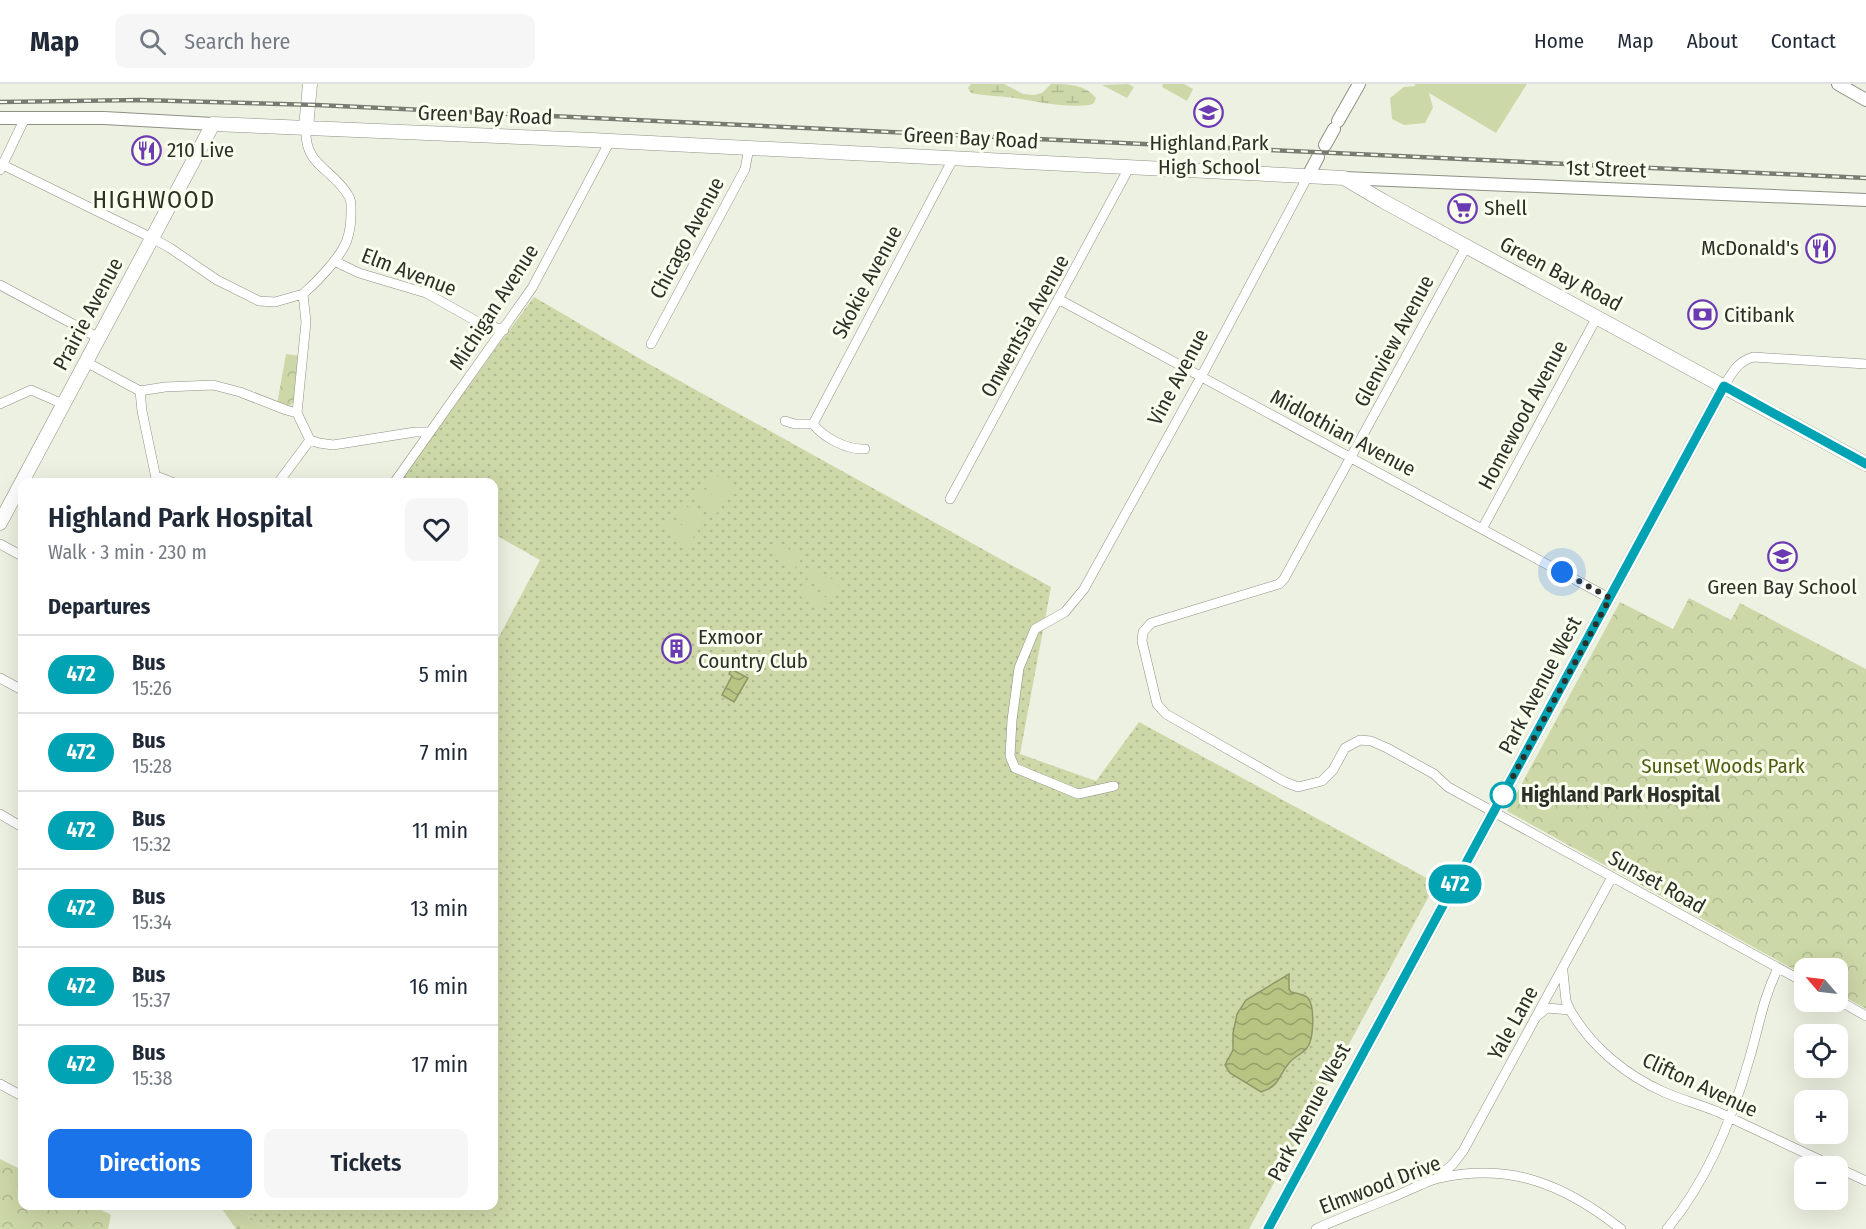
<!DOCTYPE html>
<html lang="en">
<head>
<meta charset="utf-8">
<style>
  :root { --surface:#fff; --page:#f6f6f7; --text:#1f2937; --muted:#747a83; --line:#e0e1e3; --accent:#1a73e8 }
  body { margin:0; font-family:"Fira Sans Condensed",sans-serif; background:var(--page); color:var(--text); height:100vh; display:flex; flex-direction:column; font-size:22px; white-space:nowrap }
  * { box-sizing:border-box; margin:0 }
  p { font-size:20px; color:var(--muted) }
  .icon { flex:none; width:33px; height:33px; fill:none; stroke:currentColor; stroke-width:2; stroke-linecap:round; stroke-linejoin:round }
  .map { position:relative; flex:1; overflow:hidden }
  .side { position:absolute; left:18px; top:394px; width:480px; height:732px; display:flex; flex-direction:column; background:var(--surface); border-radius:12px; box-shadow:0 6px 24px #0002 }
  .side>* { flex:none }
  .badge { padding:0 12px; border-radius:20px; font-size:21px; line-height:39px }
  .needle { width:39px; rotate:298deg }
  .buttons { position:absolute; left:1794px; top:874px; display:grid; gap:12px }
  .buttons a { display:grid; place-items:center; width:54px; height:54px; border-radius:12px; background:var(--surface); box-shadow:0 6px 24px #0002; font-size:30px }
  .you { position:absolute; width:30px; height:30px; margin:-15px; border:4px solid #fff; border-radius:50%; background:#1a73e8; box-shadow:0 0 0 9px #1a73e833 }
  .map>.badge { position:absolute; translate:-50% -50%; box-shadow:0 0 0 3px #fff }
  h2 { padding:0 30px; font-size:22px; line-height:54px }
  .round { display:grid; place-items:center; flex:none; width:63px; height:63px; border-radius:12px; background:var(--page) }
  .overview { display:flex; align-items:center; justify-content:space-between; height:102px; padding:0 30px }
  h1 { font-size:28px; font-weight:600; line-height:45px }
  .action { display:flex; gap:12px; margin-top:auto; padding:12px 30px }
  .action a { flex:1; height:69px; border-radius:12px; background:var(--accent); color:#fff; font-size:24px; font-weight:600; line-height:69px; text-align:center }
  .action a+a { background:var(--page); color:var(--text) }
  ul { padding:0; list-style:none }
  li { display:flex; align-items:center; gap:18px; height:78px; padding:0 30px; border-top:2px solid var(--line) }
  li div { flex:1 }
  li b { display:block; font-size:22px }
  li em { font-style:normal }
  li .badge { min-width:66px; font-weight:700; text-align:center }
  header { display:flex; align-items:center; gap:36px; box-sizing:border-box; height:84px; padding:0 30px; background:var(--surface); border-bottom:2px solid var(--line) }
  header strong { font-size:28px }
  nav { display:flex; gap:33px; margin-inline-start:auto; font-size:21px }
  .search { width:420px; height:54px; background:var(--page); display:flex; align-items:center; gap:15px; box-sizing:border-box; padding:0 21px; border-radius:12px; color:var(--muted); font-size:22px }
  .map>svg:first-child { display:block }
  .grass { fill:url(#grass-dots) }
  .forest { fill:url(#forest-firs) }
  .wetland { fill:url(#wetland-marsh) }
  .park { fill:url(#park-crowns) }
  .pitch { fill:#cdd8a8 }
  .water { fill:url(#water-waves); stroke:#8e9767; stroke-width:1.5 }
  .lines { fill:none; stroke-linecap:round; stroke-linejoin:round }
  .minor-casing { stroke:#8e9183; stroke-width:10 }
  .tertiary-casing { stroke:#8e9183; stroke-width:14 }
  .secondary-casing { stroke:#8e9183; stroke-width:15 }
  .minor { stroke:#fff; stroke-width:9 }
  .tertiary { stroke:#fff; stroke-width:12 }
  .secondary { stroke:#fff; stroke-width:14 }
  .rail-casing { stroke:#787b71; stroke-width:4.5 }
  .rail { stroke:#fafeee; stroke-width:2; stroke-dasharray:7; stroke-linecap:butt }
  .line-casing { stroke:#fff; stroke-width:14 }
  .line { stroke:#00a3b4; stroke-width:9 }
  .walk { stroke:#2d2f29; stroke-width:6; stroke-dasharray:0 10.8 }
  .stop-dot { fill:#fff; stroke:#00a3b4; stroke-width:3 }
  .labels { text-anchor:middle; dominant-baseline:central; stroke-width:6; stroke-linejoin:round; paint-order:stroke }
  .street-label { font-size:21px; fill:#2d2f29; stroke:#fafeee }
  .poi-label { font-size:21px; fill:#2d2f29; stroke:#fafeee; text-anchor:start }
  .park-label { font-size:21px; fill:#525d13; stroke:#fafeee }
  .stop-label { font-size:21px; font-weight:bold; fill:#2d2f29; stroke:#fafeee; text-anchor:start }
  .quarter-label { font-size:24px; letter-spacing:1.5px; fill:#2c2f23; stroke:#fafeee }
</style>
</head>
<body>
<header>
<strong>Map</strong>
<div class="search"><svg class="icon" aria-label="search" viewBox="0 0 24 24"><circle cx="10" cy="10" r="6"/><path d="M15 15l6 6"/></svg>Search here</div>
<nav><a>Home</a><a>Map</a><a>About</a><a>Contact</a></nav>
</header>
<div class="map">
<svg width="1866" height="1145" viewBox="0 0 1866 1145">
  <defs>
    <pattern id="grass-dots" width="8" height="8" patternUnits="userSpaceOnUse" patternTransform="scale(1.5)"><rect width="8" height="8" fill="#cdd8a8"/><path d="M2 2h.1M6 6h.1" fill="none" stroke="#b0ba91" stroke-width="1.8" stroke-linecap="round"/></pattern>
    <pattern id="forest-firs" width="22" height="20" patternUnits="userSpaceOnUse" patternTransform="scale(1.5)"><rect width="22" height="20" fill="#cdd8a8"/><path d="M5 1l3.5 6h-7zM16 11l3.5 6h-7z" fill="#b0ba91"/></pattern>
    <pattern id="wetland-marsh" width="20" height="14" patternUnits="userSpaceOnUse" patternTransform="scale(1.5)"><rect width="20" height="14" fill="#cdd8a8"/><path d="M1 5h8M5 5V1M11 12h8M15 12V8" fill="none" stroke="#b0ba91"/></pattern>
    <pattern id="park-crowns" width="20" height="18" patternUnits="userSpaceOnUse" patternTransform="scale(1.5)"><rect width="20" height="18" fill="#cdd8a8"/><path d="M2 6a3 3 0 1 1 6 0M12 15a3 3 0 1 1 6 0" fill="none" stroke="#b0ba91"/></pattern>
    <pattern id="water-waves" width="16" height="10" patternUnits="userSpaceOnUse" patternTransform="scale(1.5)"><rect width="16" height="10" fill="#b7c482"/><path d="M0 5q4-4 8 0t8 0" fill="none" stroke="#95a06a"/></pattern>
  </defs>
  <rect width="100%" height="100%" fill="#edf1e1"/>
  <path class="grass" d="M534 213 642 276 1051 503 1020 670 1096 697 1139 638 1436 799 1249 1145H271L229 1122H494V562L540 476 494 450V399L400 398 498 261Z"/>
  <path class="forest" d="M220 1122H229L271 1145H236Z"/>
  <path class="wetland" d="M971 0H1004L1023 10 1034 11 1042 9 1051 0C1067 0 1085 0 1096 14L1094 19 1090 21C1064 24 1040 18 1014 14 1000 12 985 12 971 9L968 4Z"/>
  <path class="park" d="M286 270 300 272 294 318 290 322 277 320Z
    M1689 514 1731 536 1740 519 1866 585V925L1838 909V885H1804V891L1507 727 1620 518 1673 545Z
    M0 1075 22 1086V1122H94L111 1131 108 1145H0Z"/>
  <path class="pitch" d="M1128 0 1134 3 1127 14 1102 1Z
    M1163 0H1184L1193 5 1187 17 1162 3Z
    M1414 0H1527L1496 49 1429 9 1433 24 1425 39 1404 41 1392 35 1390 14 1404 3 1416 2Z
    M711 388 734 404 727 415 703 398Z
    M700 402 724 419 716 430 693 413Z
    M682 419 705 436 698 447 674 430Z
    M672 434 695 451 687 462 664 445Z
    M778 458 802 474 794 485 771 469Z
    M815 484 839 500 831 511 807 495Z
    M804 499 828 515 821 526 797 510Z"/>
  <path class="water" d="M731 585 748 594 734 618 722 611 732 592 729 590Z
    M1289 890V905L1291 908C1296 909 1304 910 1308 914 1315 923 1314 955 1307 964 1302 970 1294 973 1289 979 1278 992 1280 1002 1261 1008L1230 989 1225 981 1233 966V949L1237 930 1246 916Z"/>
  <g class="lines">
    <defs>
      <path id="minor" d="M3 81 152 154 170 164 217 196 259 217 275 218 303 210
        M0 86 25 34
        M1466 163 1284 495 1279 500 1151 539 1143 548 1142 557 1157 620 1166 630 1285 698 1298 703 1322 697 1333 686 1345 664 1360 656 1371 657 1387 664 1434 690 1448 703 1804 898
        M334 177 359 189 426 209 478 238 504 246
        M0 201 99 254
        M1060 216 1609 514
        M651 260 745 85 749 64
        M86 278 140 307 165 303 213 301 240 308 286 326 297 329 306 238 303 210C317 198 341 173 347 156 350 147 351 138 351 129 351 123 352 116 348 111 331 83 304 82 306 44
        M1724 302C1732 289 1737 278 1753 273L1866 280
        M140 307 142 327 157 399
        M0 320 31 306 63 320
        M297 329 310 356 319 359 333 361 415 348H430
        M785 337 795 340H813C824 354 847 366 865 365
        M813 340 954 73
        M156 392 174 399
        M278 399 310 356
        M394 399 532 204 610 57
        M950 415 1129 84
        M1482 445 1597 233
        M0 460 22 472
        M0 594 22 606
        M1114 702 1078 710 1015 684 1010 672 1012 636 1019 584 1035 545 1065 528 1084 505 1201 293 1308 92
        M0 730 22 743
        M1563 888 1566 917 1570 926
        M1838 916 1866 932
        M1536 933 1547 924 1570 926C1592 964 1627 992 1666 1009 1683 1016 1701 1021 1718 1028 1757 1046 1796 1065 1835 1083
        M0 1000 22 1012
        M1838 1084 1866 1097
        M1437 1094 1453 1080 1463 1067 1612 793
        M1316 1145C1340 1134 1364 1125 1388 1115 1403 1110 1425 1097 1439 1094 1511 1078 1565 1101 1621 1145
        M1667 1145C1707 1097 1732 1036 1749 976 1759 943 1762 917 1778 884"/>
      <path id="tertiary" d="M1838 0 1866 16
        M0 34H104L213 40
        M1338 37 1359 0
        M1325 61 1334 45
        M1308 92 1318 73
        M1344 94 1866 116
        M1268 1145 1724 302"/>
      <path id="secondary" d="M306 44 310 0
        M0 439 213 40 592 56 1344 94 1383 117 1866 380"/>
    </defs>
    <use href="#minor" class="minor-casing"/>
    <use href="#tertiary" class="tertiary-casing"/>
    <use href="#secondary" class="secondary-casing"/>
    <use href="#minor" class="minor"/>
    <use href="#tertiary" class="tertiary"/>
    <use href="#secondary" class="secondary"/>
    <defs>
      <path id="rail" d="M0 18 140 16 317 21 1866 94"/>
    </defs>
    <use href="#rail" class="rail-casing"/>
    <use href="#rail" class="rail"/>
  </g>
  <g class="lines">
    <defs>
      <path id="line" d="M1268 1145 1724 302 1866 380"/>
    </defs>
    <use href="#line" class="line-casing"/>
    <use href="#line" class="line"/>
    <path class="walk" d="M1503 711 1610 514 1562 488"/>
  </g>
  <defs>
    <symbol id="school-ring" viewBox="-11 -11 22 22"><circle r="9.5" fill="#fafeee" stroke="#6c3bb3" stroke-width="1.5"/><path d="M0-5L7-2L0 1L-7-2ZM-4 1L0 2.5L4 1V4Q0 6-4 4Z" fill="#6c3bb3"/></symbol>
    <symbol id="restaurant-ring" viewBox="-11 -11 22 22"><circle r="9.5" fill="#fafeee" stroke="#6c3bb3" stroke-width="1.5"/><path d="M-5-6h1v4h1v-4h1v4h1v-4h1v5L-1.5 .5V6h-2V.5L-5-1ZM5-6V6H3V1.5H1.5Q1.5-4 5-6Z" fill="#6c3bb3"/></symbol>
    <symbol id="supermarket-ring" viewBox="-11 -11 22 22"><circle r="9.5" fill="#fafeee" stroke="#6c3bb3" stroke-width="1.5"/><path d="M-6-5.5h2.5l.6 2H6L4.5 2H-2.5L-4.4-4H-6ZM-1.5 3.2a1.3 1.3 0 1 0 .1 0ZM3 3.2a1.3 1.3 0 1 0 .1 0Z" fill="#6c3bb3"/></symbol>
    <symbol id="bank-ring" viewBox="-11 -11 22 22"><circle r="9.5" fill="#fafeee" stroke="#6c3bb3" stroke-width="1.5"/><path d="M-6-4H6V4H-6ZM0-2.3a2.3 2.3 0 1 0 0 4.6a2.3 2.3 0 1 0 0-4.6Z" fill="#6c3bb3"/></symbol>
    <symbol id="building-ring" viewBox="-11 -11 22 22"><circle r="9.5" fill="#fafeee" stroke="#6c3bb3" stroke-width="1.5"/><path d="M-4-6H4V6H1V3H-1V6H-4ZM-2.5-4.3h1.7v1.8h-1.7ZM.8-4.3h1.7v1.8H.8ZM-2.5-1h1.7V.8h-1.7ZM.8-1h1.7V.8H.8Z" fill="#6c3bb3"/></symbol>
  </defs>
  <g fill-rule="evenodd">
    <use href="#school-ring" x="1192" y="12" width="33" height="33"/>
    <use href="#restaurant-ring" x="130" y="50" width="33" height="33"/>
    <use href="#supermarket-ring" x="1446" y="108" width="33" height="33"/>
    <use href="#restaurant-ring" x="1804" y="148" width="33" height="33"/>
    <use href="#bank-ring" x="1686" y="214" width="33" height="33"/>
    <use href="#school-ring" x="1766" y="456" width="33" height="33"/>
    <use href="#building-ring" x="660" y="548" width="33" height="33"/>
  </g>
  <circle class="stop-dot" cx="1503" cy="711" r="12"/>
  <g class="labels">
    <g class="street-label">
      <text transform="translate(485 31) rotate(2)">Green Bay Road</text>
      <text transform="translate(971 54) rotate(3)">Green Bay Road</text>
      <text transform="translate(1606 85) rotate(2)">1st Street</text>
      <text transform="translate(687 154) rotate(-62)">Chicago Avenue</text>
      <text transform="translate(409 188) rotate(21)">Elm Avenue</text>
      <text transform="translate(1561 190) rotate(28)">Green Bay Road</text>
      <text transform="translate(867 198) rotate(-62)">Skokie Avenue</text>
      <text transform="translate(494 223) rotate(-57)">Michigan Avenue</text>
      <text transform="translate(88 230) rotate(-62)">Prairie Avenue</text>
      <text transform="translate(1025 242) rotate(-61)">Onwentsia Avenue</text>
      <text transform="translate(1394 257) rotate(-62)">Glenview Avenue</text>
      <text transform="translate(1178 293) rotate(-62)">Vine Avenue</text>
      <text transform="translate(1523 331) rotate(-62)">Homewood Avenue</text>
      <text transform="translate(1343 349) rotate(28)">Midlothian Avenue</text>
      <text transform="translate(1540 601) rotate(-62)">Park Avenue West</text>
      <text transform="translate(1657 798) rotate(29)">Sunset Road</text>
      <text transform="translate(1513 939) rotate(-61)">Yale Lane</text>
      <text transform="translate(1700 1001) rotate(25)">Clifton Avenue</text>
      <text transform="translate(1309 1028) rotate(-62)">Park Avenue West</text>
      <text transform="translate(1380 1101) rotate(-21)">Elmwood Drive</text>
    </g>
    <g class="poi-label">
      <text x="1209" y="59" text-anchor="middle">Highland Park<tspan x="1209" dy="24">High School</tspan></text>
      <text x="167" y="66">210 Live</text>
      <text x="1484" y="124">Shell</text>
      <text x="1799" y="164" text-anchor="end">McDonald's</text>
      <text x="1724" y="231">Citibank</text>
      <text x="1782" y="503" text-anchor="middle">Green Bay School</text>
      <text x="698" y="553">Exmoor<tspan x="698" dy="24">Country Club</tspan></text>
    </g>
    <g class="park-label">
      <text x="1723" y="682">Sunset Woods Park</text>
    </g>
    <g class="stop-label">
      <text x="1521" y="711">Highland Park Hospital</text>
    </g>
    <g class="quarter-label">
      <text x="154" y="116">HIGHWOOD</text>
    </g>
  </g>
</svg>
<div class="buttons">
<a><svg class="needle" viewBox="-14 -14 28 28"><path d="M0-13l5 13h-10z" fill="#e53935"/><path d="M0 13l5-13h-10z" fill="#747a83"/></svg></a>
<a><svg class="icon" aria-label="locate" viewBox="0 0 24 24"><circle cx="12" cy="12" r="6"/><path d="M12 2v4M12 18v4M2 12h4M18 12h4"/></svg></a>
<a>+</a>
<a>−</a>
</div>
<div class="you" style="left:1562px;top:488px"></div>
<b class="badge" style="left:1455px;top:800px;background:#00a3b4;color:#fff">472</b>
<section class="side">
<div class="overview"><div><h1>Highland Park Hospital</h1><p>Walk · 3 min · 230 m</p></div><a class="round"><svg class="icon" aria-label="heart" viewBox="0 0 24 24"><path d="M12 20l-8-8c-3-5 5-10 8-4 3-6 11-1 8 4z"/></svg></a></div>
<h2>Departures</h2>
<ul>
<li><span class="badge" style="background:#00a3b4;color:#fff">472</span><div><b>Bus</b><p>15:26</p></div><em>5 min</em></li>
<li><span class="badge" style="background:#00a3b4;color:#fff">472</span><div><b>Bus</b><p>15:28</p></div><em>7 min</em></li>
<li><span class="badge" style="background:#00a3b4;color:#fff">472</span><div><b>Bus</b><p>15:32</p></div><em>11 min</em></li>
<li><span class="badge" style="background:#00a3b4;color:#fff">472</span><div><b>Bus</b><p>15:34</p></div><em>13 min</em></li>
<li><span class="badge" style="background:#00a3b4;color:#fff">472</span><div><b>Bus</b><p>15:37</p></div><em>16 min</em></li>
<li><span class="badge" style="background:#00a3b4;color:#fff">472</span><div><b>Bus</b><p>15:38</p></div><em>17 min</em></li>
</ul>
<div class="action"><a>Directions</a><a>Tickets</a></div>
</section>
</div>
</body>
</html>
